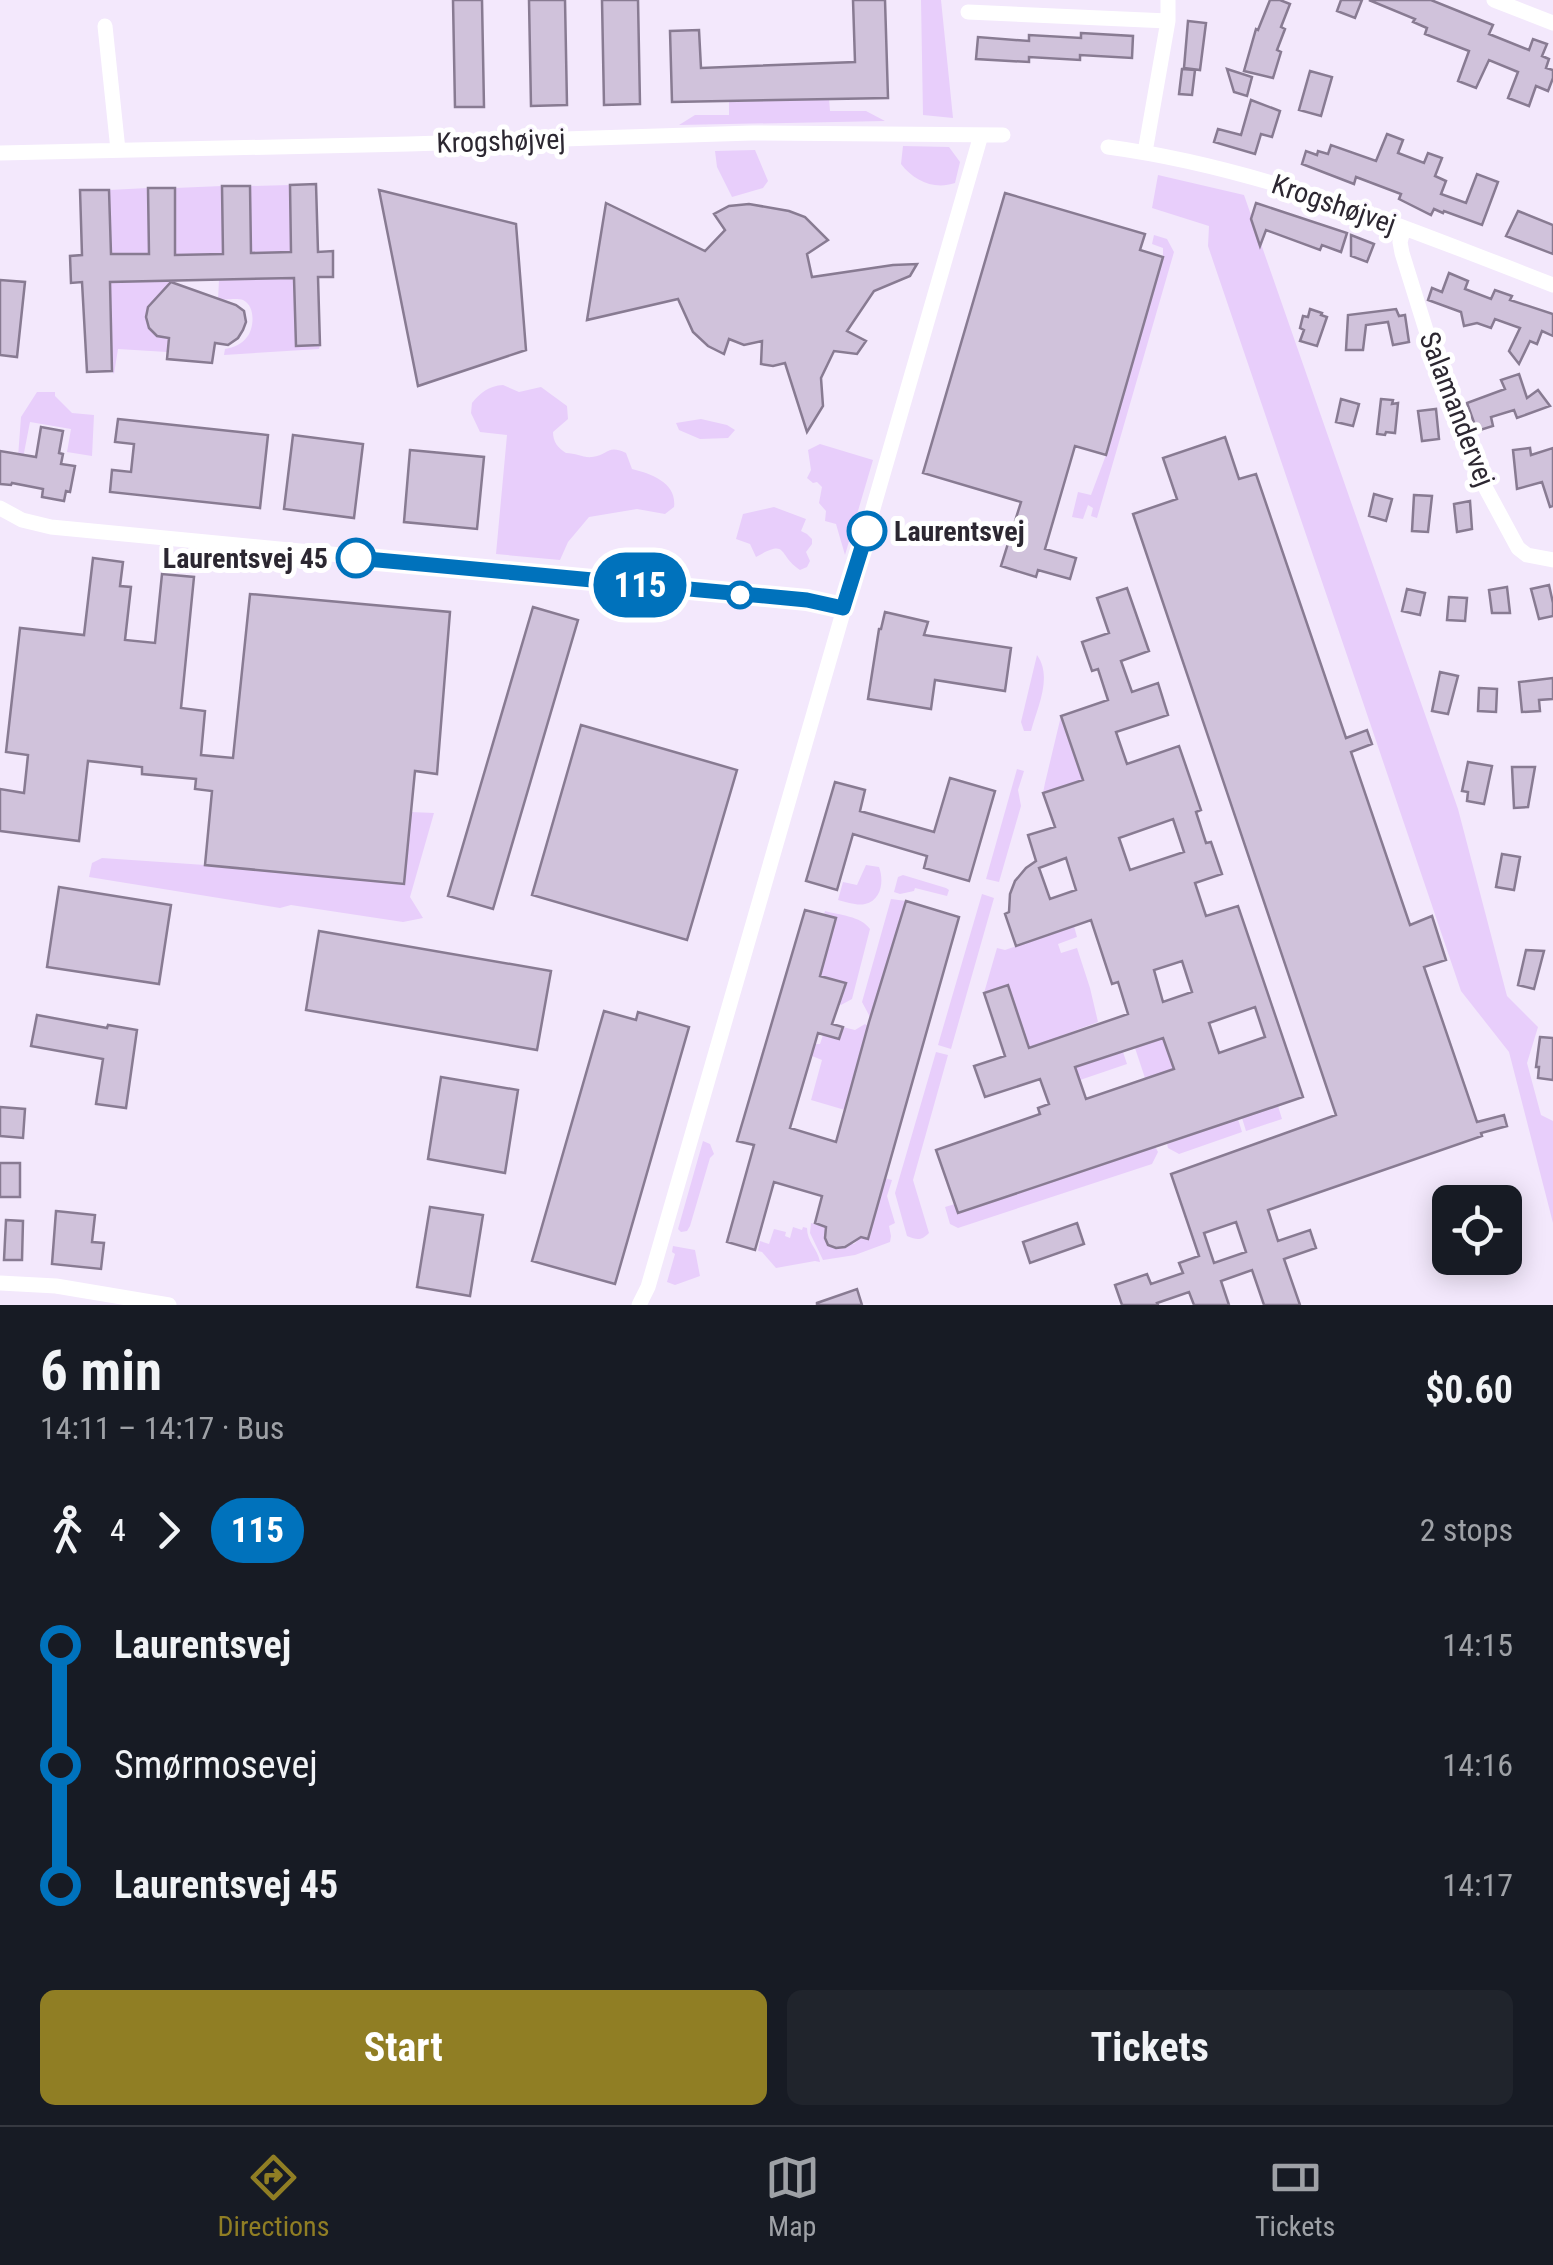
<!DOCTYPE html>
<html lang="en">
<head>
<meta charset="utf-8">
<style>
  :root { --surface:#171b24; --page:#20242c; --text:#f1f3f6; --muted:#9ea1a6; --line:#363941; --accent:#907e24 }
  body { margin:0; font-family:"Roboto Condensed",sans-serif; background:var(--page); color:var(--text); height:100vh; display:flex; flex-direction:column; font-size:38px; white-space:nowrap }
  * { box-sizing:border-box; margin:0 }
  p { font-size:32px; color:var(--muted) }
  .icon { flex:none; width:55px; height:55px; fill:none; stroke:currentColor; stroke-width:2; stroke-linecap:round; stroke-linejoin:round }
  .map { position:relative; height:1305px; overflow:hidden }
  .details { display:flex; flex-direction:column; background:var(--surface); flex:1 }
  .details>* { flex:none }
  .badge { padding:0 20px; border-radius:32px; font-size:35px; line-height:65px }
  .buttons { position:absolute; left:1432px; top:1185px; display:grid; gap:20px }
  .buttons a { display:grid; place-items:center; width:90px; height:90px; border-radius:15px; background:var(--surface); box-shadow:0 5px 25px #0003; font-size:50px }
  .map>.badge { position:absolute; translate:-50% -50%; box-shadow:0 0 0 5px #fff }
  .legs { display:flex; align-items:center; gap:15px; height:110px; padding:0 40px; font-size:32px }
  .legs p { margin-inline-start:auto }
  .headline { display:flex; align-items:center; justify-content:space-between; height:170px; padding:0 40px }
  h1 { font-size:55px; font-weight:700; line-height:75px }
  .primary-button { display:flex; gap:20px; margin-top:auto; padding:20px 40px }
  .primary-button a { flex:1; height:115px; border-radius:15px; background:var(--accent); color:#fff; font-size:40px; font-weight:700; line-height:115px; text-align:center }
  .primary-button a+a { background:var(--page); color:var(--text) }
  ul { padding:0 40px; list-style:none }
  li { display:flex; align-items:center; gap:35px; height:120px; font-size:38px }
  li i { display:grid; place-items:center; width:15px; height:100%; margin:0 12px; background:currentColor }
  li i::after { content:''; width:25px; height:25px; margin:-12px; border:8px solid; border-radius:50%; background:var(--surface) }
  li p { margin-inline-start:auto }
  li:first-child i { background:linear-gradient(#0000 50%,currentColor 0) }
  li:last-child i { background:linear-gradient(currentColor 50%,#0000 0) }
  .tabs { display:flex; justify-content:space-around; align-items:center; height:140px; border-top:2px solid var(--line); background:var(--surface); font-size:28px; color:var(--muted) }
  .tabs a { display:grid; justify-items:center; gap:5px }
  .tabs .current { color:var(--accent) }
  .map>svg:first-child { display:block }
  .green { fill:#e8cefb }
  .building { fill:#d0c2db; stroke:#887b92; stroke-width:2.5; fill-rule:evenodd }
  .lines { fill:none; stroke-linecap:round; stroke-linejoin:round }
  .minor { stroke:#fff; stroke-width:15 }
  .line-1-casing { stroke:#fff; stroke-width:22 }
  .line-1 { stroke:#0072bc; stroke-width:15 }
  .stop-1-dot { fill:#fff; stroke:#0072bc; stroke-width:5 }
  .labels { text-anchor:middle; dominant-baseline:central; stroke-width:10; stroke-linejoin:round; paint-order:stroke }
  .street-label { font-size:28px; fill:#2c2731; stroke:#fff }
  .stop-label { font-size:28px; font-weight:bold; fill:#2c2731; stroke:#fff; text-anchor:start }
</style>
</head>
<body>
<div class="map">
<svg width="1553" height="1305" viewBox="0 0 1553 1305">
  <rect width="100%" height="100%" fill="#f3e8fc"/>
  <path class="green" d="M921 0H941L953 118 923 115Z
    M829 98 830 111H866L885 121 679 125 695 115H729V102Z
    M903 146 949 147 960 162 955 183C934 190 914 181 901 164Z
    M755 150 768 181 763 188 732 197 717 167 715 151Z
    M1158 175 1244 195 1458 809 1507 996 1538 1027 1527 1063 1541 1115 1553 1121V1223L1509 1052 1461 991 1208 246 1209 226 1152 208Z
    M290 185 291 252 251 253 250 186Z
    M222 186 223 254 175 255V188Z
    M148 188 149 254H111L109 190Z
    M1154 235 1167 239 1174 252 1097 518 1091 516 1093 508 1088 505 1083 519 1072 517 1078 492 1091 495 1106 455 1163 257V248L1152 244Z
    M294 278 296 345H320L319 349 224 355 225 349C234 347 241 345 247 337 254 329 256 306 243 300 237 298 224 300 218 300L219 280Z
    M175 280V294C141 295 134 333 169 338L167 352 118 349 114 374 112 371 110 282Z
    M503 385 519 392 541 387 567 406 568 419 553 432C553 442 558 448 566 453 576 453 583 458 592 457 609 455 607 444 626 453L632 469C652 474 677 483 674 507L665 514 637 509 589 517 568 542 560 560 496 554 507 435 480 432 471 413 472 403C481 392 489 386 503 385Z
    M37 392H55V396L72 413 94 415 92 456 67 452 71 429 30 422 23 458 18 457 21 417Z
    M701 419 727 425 735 430 728 438 700 439 679 430 676 423Z
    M820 444 873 460 845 555 836 524 825 521 826 511 819 503 822 487 817 482 813 483 807 478 811 470 808 450Z
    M774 507 806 519 801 531 807 534 812 539V544L806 552 810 561 807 567 800 570C777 555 789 538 756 557L750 544 736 539 743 514Z
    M1037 655C1053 677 1037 708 1031 731H1024L1021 722Z
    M1061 716 1083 779 1043 793 1045 783Z
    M1017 769 1024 771 1018 790 1021 806 999 882 986 879Z
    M411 812 434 813 410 897 423 918 403 922 291 905 280 908 89 877 92 863 102 858 205 865 404 884Z
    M866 865 879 867C884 880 882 900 865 904 857 906 847 902 838 900L843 882 857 885Z
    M903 875 946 888 949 890 947 896 915 888 914 891 900 894 894 892 898 877Z
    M982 894 994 898 951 1049 938 1045Z
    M891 899 906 901 870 1017 862 1002Z
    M825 911C839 915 861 916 870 929L852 999 841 1005 839 1004 845 983 832 979 816 990 835 918 824 915Z
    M1074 926 1077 937 1058 944 1061 953 1077 948 1090 988 1098 1022 1029 1048 1008 985 984 993 997 948 1005 950Z
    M865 1024 868 1026 845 1110 811 1100 822 1060 812 1056 815 1044H820L823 1035 839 1039 843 1027 855 1030Z
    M1163 1038 1174 1069 1145 1078 1135 1048Z
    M936 1052 948 1055 913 1180 929 1233C921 1241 917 1240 907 1236L895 1193Z
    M1123 1052 1127 1064 1080 1080 1075 1067Z
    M1278 1106 1282 1119 1246 1131 1242 1118Z
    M1238 1119 1242 1132 1179 1154 1168 1148 1167 1144Z
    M703 1141 710 1144 714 1154 710 1158 690 1226 687 1231 681 1232 678 1229Z
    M1155 1146 1158 1152 1152 1164 958 1228 950 1224 945 1207 955 1204 959 1213Z
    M884 1178 892 1180 887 1196 895 1223 889 1226 891 1236 890 1242 855 1255 823 1260 810 1233 811 1223 826 1227 825 1238 828 1245 836 1248 845 1247 849 1243 854 1244 857 1241Z
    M793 1227 802 1230 803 1227 807 1228C807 1242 818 1249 820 1262L815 1261 776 1268 762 1252 758 1251 760 1241 769 1244 774 1229 786 1232 785 1236 790 1238Z
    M673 1246 695 1250 700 1276 675 1285 667 1282 675 1254 672 1252Z"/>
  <path class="building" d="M453 0H482L484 107H455Z
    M529 0H565L567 105 531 106Z
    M602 0H638L640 104 604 105Z
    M853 0H885L888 98 672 102 670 31 699 30 701 68 855 62Z
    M1270 0H1280L1290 4 1281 27 1285 29 1277 50 1281 52 1273 78 1244 71 1256 29 1258 30Z
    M1341 0H1362L1355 18 1337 11Z
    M1369 0H1431L1493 25 1489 34 1529 50 1533 39 1547 44 1542 56 1549 59 1546 68 1553 70V78L1548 91 1536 86 1529 106 1508 98 1518 72 1489 60 1476 88 1458 81 1469 51 1425 34 1427 28 1413 22 1415 19Z
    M1188 21 1206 23 1200 70 1184 68Z
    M1081 33 1133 36 1132 58 1080 55V60L1029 57V62L976 59 978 37 1029 41V35L1081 38Z
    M1182 69 1195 70 1192 95 1179 94Z
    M1227 69 1252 77 1247 96 1234 92Z
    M1310 71 1332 77 1321 116 1299 110Z
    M1251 100 1280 111 1272 137 1261 134 1255 154 1214 142 1218 129 1241 135Z
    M1387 134 1403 140 1398 153 1424 163 1428 153 1442 158 1435 176 1446 181 1441 194 1466 203 1477 174 1498 182 1482 225 1444 211 1443 213 1434 209 1431 215 1399 199 1401 194 1356 177 1354 184 1302 164 1306 151 1317 155 1318 151 1328 154 1331 145 1376 161Z
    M316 184 318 252 333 251V277H318L320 345 296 346 294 278 110 282 112 371 87 372 82 282 71 283 70 256 82 255 80 190H109L111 254H149L148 188H175V255L223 254 222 186H250L251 253 291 252 290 185Z
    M379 190 516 224 526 350 418 386Z
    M1005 193 1145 234 1140 250 1163 257 1106 455 1075 446 1045 549 1076 558 1070 579 1038 570 1036 577 1001 566 1021 502 923 473Z
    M606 203 705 251 725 230 714 214 729 206 749 204 789 211 805 217 828 240 807 254 812 277 893 265 917 264 910 276 874 291 847 331 866 341 857 354 834 351 821 378 823 406 807 432 785 363 773 366 761 364 762 341 744 345 729 339 724 354 708 346 693 332 678 299 587 320Z
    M1256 203 1347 233 1341 252 1322 245 1320 250 1266 230 1260 246 1251 219Z
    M1518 211 1553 225V254L1506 236Z
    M1351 235 1374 244 1367 262 1351 256Z
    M1449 273 1468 281 1465 289 1491 299 1495 290 1512 296 1510 300 1553 314V336L1542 331 1537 344 1530 341 1519 364 1509 351 1520 328 1495 319 1491 328 1477 323 1464 326 1461 312 1428 300 1432 288 1442 292Z
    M0 280 25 282 17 357 0 355Z
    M171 282 236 305 244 311 246 322 243 330 238 338 228 345 215 343 212 363 167 359 169 338 157 336 149 328 146 317 148 307Z
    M1310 309 1322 313 1321 315 1327 317 1317 346 1300 341 1304 330 1300 328 1303 316 1308 317Z
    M1396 309 1399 316 1405 315 1409 342 1393 345 1388 322 1366 325 1363 350H1346L1348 315Z
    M1519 374 1527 398 1538 390 1550 406 1517 418 1514 410 1491 417 1493 426 1477 431 1467 403 1505 389 1501 380Z
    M1341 399 1359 404 1353 426 1336 422Z
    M1381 399 1393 400 1392 404 1398 403 1395 433 1386 432 1385 435 1377 434Z
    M1436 409 1439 439 1422 441 1418 411Z
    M118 419 268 435 260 508 110 492 112 470 131 472 134 444 115 442Z
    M41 427 63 431 59 453 63 454 61 464 75 466 70 492 66 491 64 501 42 497 43 489 12 483 11 485 0 484V451L36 457Z
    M293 435 363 444 354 518 284 509Z
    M1225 437 1239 479 1256 474 1346 738 1367 730 1372 744 1351 752 1410 925 1432 916 1446 960 1424 967 1477 1122 1504 1115 1507 1126 1481 1133 1482 1136 1268 1210 1278 1241 1310 1230 1316 1248 1284 1259 1300 1305H1264L1252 1270 1221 1281 1229 1305H1194L1189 1292 1157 1303 1158 1305H1122L1115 1285 1147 1274 1151 1284 1183 1273 1179 1263 1199 1256 1171 1174 1336 1115 1133 514 1177 499 1163 458ZM1236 1222 1246 1252 1214 1263 1204 1233Z
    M1530 448 1531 455 1553 448V506L1550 507 1542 482 1517 489 1513 450Z
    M410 450 484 457 477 529 404 522Z
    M1374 494 1392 499 1386 521 1369 516Z
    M1414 495 1432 496 1428 532 1412 531Z
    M1470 501 1472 529 1457 532 1454 504Z
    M93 558 123 562 120 586 131 587 125 640 155 643 162 574 194 577 181 708 205 711 201 755 233 758 250 594 450 612 437 774 415 771 404 884 205 865 212 791 195 789 196 779 142 774V767L88 761 79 841 0 831V789L24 793 28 755 6 752 20 628 84 635Z
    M1549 585 1553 603V616L1539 619 1531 589Z
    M1507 587 1510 613H1492L1489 590Z
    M1127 588 1149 651 1121 661 1132 692 1158 683 1168 715 1116 732 1127 764 1179 746 1201 810 1196 812 1206 843 1211 842 1222 874 1195 883 1206 916 1238 906 1303 1097 958 1213 936 1150 1040 1114 1038 1108 1049 1104 1040 1079 985 1097 974 1066 1005 1056 984 993 1008 985 1029 1048 1128 1014 1118 982 1112 984 1091 920 1016 946 1005 914 1009 912 1010 894 1015 881 1026 868 1036 861 1028 835 1055 827 1043 793 1083 780 1061 716 1108 700 1098 669 1092 671 1082 642 1109 633 1097 598ZM1173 819 1184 852 1130 870 1119 838ZM1066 858 1076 890 1050 899 1039 868ZM1182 961 1192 992 1163 1002 1154 970ZM1255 1007 1265 1037 1219 1053 1209 1023ZM1163 1038 1174 1069 1086 1099 1075 1067Z
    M1407 589 1425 593 1420 615 1402 611Z
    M1449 597 1467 598 1465 621 1447 620Z
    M533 607 578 620 493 909 448 896Z
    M885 612 928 622 924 635 1011 648 1005 691 935 680 931 709 868 699 879 629H881Z
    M1440 672 1458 676 1448 714 1432 711Z
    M1553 678V699L1539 700 1540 711 1522 712 1519 682Z
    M1479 688 1497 689 1496 712 1478 711Z
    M581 725 737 770 687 940 532 895Z
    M1468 762 1492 766 1484 804 1467 801 1468 792 1462 791Z
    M1512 767H1535L1528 807 1514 808Z
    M950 778 995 791 969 881 924 868 927 856 853 834 837 890 806 881 835 782 865 790 860 811 934 832Z
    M1502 854 1520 857 1514 890 1496 887Z
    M59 887 171 905 159 984 47 967Z
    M906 901 959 917 868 1239 861 1237 845 1247 836 1248 828 1245 825 1238 826 1227 815 1223 822 1196 774 1182 755 1250 727 1242 754 1145 737 1141 805 910 836 918 820 976 846 983 832 1024 843 1027 839 1039 818 1033 790 1128 836 1142 869 1022Z
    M319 931 551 971 537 1050 306 1010Z
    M1526 950 1544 951 1534 989 1518 985Z
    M604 1011 636 1020 638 1012 689 1027 615 1284 532 1261Z
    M37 1015 107 1028 108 1025 137 1030 126 1108 96 1104 103 1059 31 1046Z
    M1540 1037 1553 1038V1080L1538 1078 1539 1067H1536Z
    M441 1077 518 1090 505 1173 428 1159Z
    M0 1107 25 1109 23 1138 0 1136Z
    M0 1163H20V1197H0Z
    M430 1207 483 1215 470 1296 417 1287Z
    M56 1211 95 1215 92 1242 104 1243 101 1269 52 1264Z
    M6 1220 23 1221 22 1260H4Z
    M1077 1223 1084 1244 1030 1263 1023 1242Z
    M857 1289 862 1305H817V1303Z"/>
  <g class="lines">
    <path class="minor" d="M1494 0 1553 23
      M968 12 1168 21
      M105 26 118 150
      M1108 147C1264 168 1408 229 1553 285
      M1145 152 1168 21V0
      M0 153 409 144 752 133 1003 135
      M1404 228 1400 242 1402 253 1445 391 1484 485 1518 548 1527 555 1553 560
      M0 508 22 520 51 527 807 600 843 608
      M0 1283 56 1286 169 1305
      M639 1305 648 1287 981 135"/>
  </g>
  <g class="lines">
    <defs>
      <path id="line-1" d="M356 558 807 600 843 608 867 531"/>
    </defs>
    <use href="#line-1" class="line-1-casing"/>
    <use href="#line-1" class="line-1"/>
  </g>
  <g class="stop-1-dot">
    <circle cx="867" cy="531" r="18"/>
    <circle cx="356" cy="558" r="18"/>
    <circle cx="740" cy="595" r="12"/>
  </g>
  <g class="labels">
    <g class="street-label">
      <text transform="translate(501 141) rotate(-2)">Krogshøjvej</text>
      <text transform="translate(1334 204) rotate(19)">Krogshøjvej</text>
      <text transform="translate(1457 409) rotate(69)">Salamandervej</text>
    </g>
    <g class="stop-label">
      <text x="894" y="531">Laurentsvej</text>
      <text x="328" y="558" text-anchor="end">Laurentsvej 45</text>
    </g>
  </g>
</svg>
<div class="buttons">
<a><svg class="icon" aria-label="locate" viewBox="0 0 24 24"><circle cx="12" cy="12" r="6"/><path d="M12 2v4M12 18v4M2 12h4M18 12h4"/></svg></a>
</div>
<b class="badge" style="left:640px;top:585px;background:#0072bc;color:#fff">115</b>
</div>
<section class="details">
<div class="headline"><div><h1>6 min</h1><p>14:11 – 14:17 · Bus</p></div><b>$0.60</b></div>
<div class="legs"><svg class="icon" aria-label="walk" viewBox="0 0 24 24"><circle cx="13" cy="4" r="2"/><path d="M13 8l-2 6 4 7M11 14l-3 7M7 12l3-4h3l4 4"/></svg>4<svg class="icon" aria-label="forward" viewBox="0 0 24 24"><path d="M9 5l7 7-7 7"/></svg><b class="badge" style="background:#0072bc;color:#fff">115</b><p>2 stops</p></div>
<ul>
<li><i style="color:#0072bc"></i><b>Laurentsvej</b><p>14:15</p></li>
<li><i style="color:#0072bc"></i><span>Smørmosevej</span><p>14:16</p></li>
<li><i style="color:#0072bc"></i><b>Laurentsvej 45</b><p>14:17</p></li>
</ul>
<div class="primary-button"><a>Start</a><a>Tickets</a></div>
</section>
<nav class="tabs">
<a class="current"><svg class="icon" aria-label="directions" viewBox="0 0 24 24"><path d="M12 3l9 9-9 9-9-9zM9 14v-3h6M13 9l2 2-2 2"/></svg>Directions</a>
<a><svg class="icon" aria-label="map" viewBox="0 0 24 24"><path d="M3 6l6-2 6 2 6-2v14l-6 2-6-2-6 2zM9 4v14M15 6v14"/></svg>Map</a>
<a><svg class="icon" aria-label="tickets" viewBox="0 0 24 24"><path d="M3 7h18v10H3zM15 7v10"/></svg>Tickets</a>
</nav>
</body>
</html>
